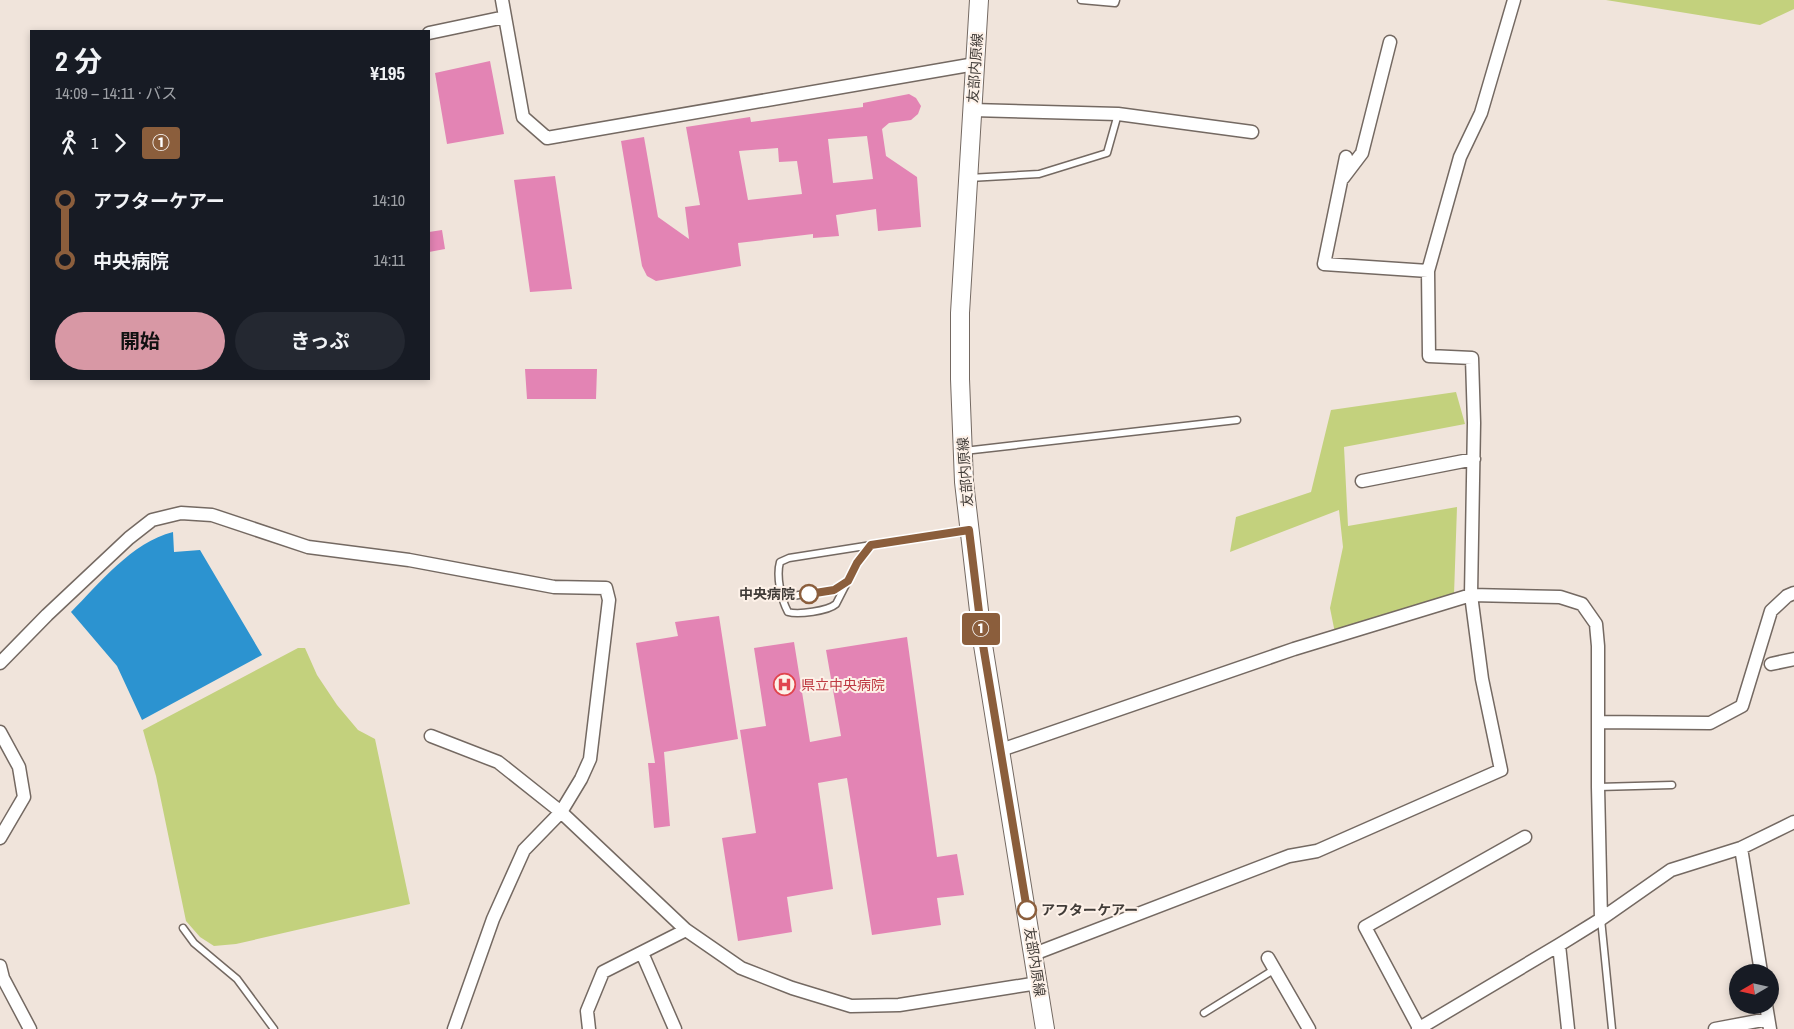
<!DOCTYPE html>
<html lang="ja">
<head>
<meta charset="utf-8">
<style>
  :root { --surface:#171b24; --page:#242831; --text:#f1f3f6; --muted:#9ea1a6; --accent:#d898a5 }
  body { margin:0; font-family:"Archivo Narrow","Noto Sans JP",sans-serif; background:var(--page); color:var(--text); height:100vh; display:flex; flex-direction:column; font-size:19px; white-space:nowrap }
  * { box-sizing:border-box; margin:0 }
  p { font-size:16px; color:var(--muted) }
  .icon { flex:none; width:28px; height:28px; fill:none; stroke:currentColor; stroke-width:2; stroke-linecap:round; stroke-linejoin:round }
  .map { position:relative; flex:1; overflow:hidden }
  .drawer { position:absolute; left:30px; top:30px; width:400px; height:350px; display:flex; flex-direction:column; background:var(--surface); border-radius:0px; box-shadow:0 2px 8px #0003 }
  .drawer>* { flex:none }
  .badge { padding:0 10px; border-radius:4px; font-size:18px; line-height:32px }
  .needle { width:32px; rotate:261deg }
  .fabs { position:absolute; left:1729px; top:964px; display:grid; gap:10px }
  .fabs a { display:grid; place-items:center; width:50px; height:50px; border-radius:50%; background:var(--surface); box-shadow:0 2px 8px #0003; font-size:25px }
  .map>.badge { position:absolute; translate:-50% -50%; box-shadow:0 0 0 2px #fff }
  .legs { display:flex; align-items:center; gap:8px; height:55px; padding:0 25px; font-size:16px }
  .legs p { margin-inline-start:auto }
  .summary { display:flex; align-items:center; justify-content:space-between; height:85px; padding:0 25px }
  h1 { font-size:28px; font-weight:700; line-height:38px }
  .button { display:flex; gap:10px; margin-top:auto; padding:10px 25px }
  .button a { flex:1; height:58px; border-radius:30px; background:var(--accent); color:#111; font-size:20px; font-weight:700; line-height:58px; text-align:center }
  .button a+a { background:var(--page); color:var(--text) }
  ul { padding:0 25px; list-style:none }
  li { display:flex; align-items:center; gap:18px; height:60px; font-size:19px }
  li i { display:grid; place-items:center; width:8px; height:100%; margin:0 6px; background:currentColor }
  li i::after { content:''; width:12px; height:12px; margin:-6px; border:4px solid; border-radius:50%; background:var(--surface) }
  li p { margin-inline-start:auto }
  li:first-child i { background:linear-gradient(#0000 50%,currentColor 0) }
  li:last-child i { background:linear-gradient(currentColor 50%,#0000 0) }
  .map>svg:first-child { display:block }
  .green { fill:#c3d17d }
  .water { fill:#2c93d0 }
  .building { fill:#e384b4; fill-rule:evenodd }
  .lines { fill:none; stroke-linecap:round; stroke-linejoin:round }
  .lane-casing { stroke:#746962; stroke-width:9 }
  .street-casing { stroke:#746962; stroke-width:15 }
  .secondary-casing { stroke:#746962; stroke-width:20 }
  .lane { stroke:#fff; stroke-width:6 }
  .street { stroke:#fff; stroke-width:12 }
  .secondary { stroke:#fff; stroke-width:18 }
  .line-1-casing { stroke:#fff; stroke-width:11 }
  .line-1 { stroke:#8b5e3c; stroke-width:8 }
  .stop-1-dot { fill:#fff; stroke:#8b5e3c; stroke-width:2.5 }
  .labels { text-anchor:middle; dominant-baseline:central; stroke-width:4; stroke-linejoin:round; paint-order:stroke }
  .street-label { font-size:14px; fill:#413c38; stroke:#fdf1e8 }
  .stop-label { font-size:14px; font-weight:bold; fill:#413c38; stroke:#fdf1e8; text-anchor:end }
  .health-label { font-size:14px; fill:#be3a42; stroke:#fdf1e8; text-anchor:start }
</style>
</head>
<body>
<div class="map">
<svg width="1794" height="1029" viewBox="0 0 1794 1029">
  <rect width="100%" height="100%" fill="#f0e4db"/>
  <path class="green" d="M1606 0H1794V9L1760 25Z
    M1456 392 1465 424 1344 447 1348 526 1457 507 1454 595 1335 633 1330 608 1343 547 1339 510 1230 552 1236 517 1311 492 1331 410Z
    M298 648H305L317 675 337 705 358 730 375 739 410 904 236 944 214 946 200 937 186 921 156 776 143 730Z"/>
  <path class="water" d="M173 532 174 552 200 550 262 655 142 720 117 666 71 612C99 584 132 542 173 532Z"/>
  <path class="building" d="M490 61 504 134 447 144 435 73Z
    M909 94 916 98 921 106 918 114 911 120 889 123 882 129 886 156 917 177 921 227 878 231 876 209 836 215 839 236 813 238V234L738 243 741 266 656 281 647 276 642 266 621 141 644 137 658 217 689 239 685 207 700 205 686 127 750 117 751 122 863 107V103ZM867 136 873 179 833 183 828 139ZM778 148 779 162 797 161 802 194 748 200 739 151Z
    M555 176 572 289 530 292 514 180Z
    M442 230 445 249 429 252V232Z
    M525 369H597L596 399H527Z
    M719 616 738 739 664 752 670 826 654 828 648 763H655L636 643 678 636 675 622Z
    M907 637 937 857 957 854 964 895 937 898 941 925 872 935 847 778 818 783 833 889 787 897 792 932 738 941 722 838 756 833 740 730 766 726 754 648 794 642 810 742 841 736 826 650Z"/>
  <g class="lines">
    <defs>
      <path id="lane" d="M1081 0 1115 3 1116 0
        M969 178 1039 174 1107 153 1118 114
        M964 451 1237 420
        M871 545 857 563 836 604C828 611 798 615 788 612 781 599 776 576 780 562L789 558 967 530
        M782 591 792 596 827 591 834 589 847 582
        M1598 787 1672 785
        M1601 919 1612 1029
        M183 928 194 943 237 979 274 1029
        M1204 1013 1275 969"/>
      <path id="street" d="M502 0 523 117 547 138 975 64
        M429 33 505 17
        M972 110 1118 114 1252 132
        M1346 157 1324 264 1428 271
        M1343 178 1362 153 1390 42
        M1362 481 1474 459
        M0 663 47 615 129 538 152 520 181 513 212 515 308 547 409 560 554 587 606 588 609 600 590 759 581 779 561 812 524 850 493 919 454 1029
        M1771 664 1794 659
        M1598 722 1710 723 1742 706 1771 611 1787 596 1794 593
        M0 732 19 767 24 797 0 838
        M431 736 498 762 561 812 686 930 741 968 792 988 851 1006 899 1005 1038 983
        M1001 750 1294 649 1471 595 1560 597 1582 604 1596 624 1598 646V787L1601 919
        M1741 848 1761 972
        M1559 945 1568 1029
        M642 953 675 1029
        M1034 954 1289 856 1317 851 1501 770 1482 679 1471 595 1474 423 1472 358 1429 356 1428 271 1460 157 1481 113 1514 0
        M1268 958 1309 1029
        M0 966 3 978 30 1029
        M1766 1005 1770 1029
        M1419 1028 1365 927 1525 837
        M589 1029 587 1011 603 972 686 930
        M1418 1029 1559 945 1601 919 1671 870 1741 848 1794 822
        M1715 1029 1768 1019"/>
      <path id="secondary" d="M979 0 960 313V379L964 482 983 645 1045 1029"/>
    </defs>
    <use href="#lane" class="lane-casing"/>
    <use href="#street" class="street-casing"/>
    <use href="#secondary" class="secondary-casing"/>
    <use href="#lane" class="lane"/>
    <use href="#street" class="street"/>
    <use href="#secondary" class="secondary"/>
  </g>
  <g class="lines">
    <defs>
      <path id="line-1" d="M809 594 834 590 848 581 857 563 871 545 969 530 983 645 1027 910"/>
    </defs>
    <use href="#line-1" class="line-1-casing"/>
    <use href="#line-1" class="line-1"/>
  </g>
  <defs>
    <symbol id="hospital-ring" viewBox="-11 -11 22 22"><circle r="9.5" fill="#fdf1e8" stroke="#e0444e" stroke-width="1.5"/><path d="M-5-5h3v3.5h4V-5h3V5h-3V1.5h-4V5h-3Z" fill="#e0444e"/></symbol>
  </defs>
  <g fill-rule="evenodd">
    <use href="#hospital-ring" x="772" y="672" width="25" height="25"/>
  </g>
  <g class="stop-1-dot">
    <circle cx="809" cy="594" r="9"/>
    <circle cx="1027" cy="910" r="9"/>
  </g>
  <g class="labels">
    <g class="street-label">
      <text transform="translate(975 68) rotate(-86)">友部内原線</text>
      <text transform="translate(965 472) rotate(-94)">友部内原線</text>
      <text transform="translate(1035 962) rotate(81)">友部内原線</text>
    </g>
    <g class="stop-label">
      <text x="795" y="594">中央病院</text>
      <text x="1041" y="910" text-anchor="start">アフターケアー</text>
    </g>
    <g class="health-label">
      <text x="801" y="685">県立中央病院</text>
    </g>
  </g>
</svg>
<div class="fabs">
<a><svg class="needle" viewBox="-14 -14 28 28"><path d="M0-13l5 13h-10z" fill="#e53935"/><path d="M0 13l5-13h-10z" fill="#9ea1a6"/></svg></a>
</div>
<b class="badge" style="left:981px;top:629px;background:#8b5e3c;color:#fff">①</b>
<section class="drawer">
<div class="summary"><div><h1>2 分</h1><p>14:09 – 14:11 · バス</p></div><b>¥195</b></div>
<div class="legs"><svg class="icon" aria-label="walk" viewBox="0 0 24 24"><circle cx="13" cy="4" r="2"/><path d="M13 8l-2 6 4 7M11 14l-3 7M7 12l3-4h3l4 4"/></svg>1<svg class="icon" aria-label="forward" viewBox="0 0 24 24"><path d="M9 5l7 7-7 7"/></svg><b class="badge" style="background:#8b5e3c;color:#fff">①</b></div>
<ul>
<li><i style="color:#8b5e3c"></i><b>アフターケアー</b><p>14:10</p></li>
<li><i style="color:#8b5e3c"></i><b>中央病院</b><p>14:11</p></li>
</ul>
<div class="button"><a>開始</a><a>きっぷ</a></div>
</section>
</div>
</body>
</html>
